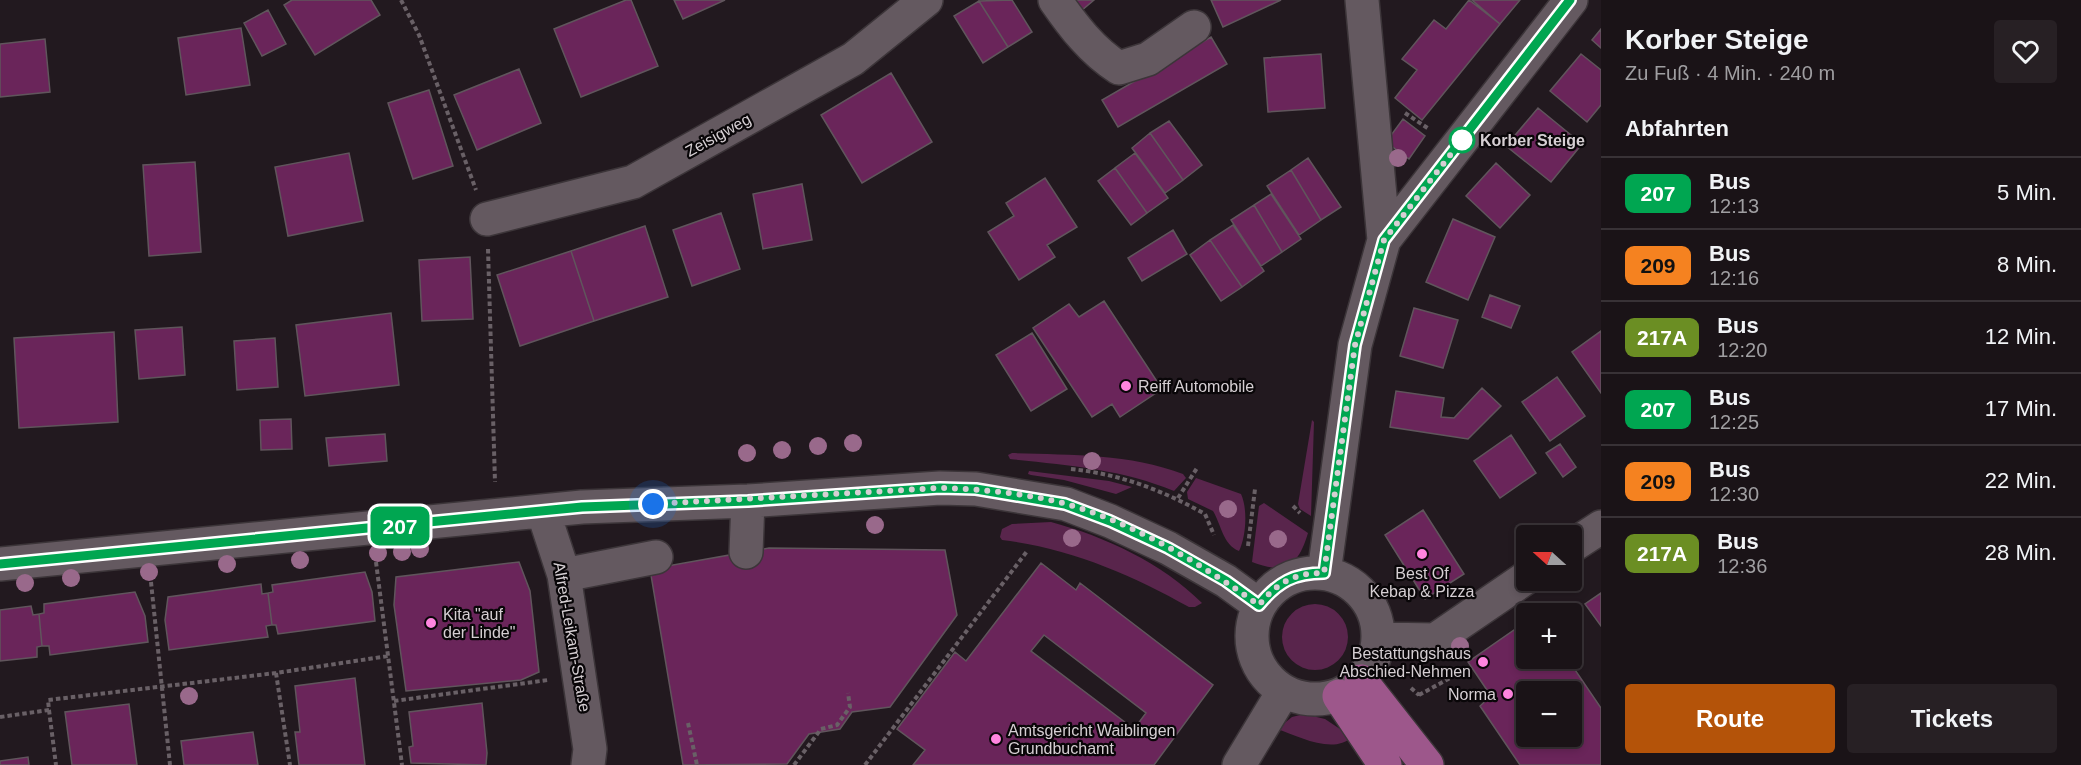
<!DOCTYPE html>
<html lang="de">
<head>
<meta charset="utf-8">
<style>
  :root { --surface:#1a1317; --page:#272024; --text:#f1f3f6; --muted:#9f9ea1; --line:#383236; --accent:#b45309 }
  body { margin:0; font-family:Helvetica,sans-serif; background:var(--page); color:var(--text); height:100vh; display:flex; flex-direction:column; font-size:22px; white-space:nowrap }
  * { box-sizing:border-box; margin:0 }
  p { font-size:20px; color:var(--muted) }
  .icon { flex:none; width:33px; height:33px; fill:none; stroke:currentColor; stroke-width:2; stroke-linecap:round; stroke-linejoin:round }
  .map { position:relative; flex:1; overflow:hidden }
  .sheet { display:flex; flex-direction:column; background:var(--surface); width:480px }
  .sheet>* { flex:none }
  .badge { padding:0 12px; border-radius:9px; font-size:21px; line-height:39px }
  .needle { width:39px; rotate:291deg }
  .fabs { position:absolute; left:1516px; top:525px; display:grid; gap:12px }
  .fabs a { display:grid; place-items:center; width:66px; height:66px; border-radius:6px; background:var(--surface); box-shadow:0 3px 9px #0003,0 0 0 2px var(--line); font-size:30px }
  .you { position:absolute; width:30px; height:30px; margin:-15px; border:4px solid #fff; border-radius:50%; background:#1a73e8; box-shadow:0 0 0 9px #1a73e833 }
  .map>.badge { position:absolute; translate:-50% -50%; box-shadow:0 0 0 3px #fff }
  h2 { padding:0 24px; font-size:22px; line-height:54px }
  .round { display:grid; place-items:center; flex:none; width:63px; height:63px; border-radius:6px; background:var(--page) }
  .summary { display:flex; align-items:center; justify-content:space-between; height:102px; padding:0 24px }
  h1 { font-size:28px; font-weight:600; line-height:45px }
  .button { display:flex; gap:12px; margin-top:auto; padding:12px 24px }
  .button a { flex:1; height:69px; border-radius:6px; background:var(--accent); color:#fff; font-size:24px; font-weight:600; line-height:69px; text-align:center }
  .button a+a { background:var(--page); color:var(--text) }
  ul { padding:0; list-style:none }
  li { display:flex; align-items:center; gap:18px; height:72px; padding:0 24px; border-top:2px solid var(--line) }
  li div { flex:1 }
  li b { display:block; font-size:22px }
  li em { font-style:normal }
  li .badge { min-width:66px; font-weight:700; text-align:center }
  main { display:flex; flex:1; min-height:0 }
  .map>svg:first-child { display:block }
  .green { fill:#59254c }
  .building { fill:#6a255a; stroke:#60555c; stroke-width:1.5; fill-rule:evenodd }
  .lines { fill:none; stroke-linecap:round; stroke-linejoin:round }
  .minor-casing { stroke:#3c3539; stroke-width:36 }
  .major-casing { stroke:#3c3539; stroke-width:36 }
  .path { stroke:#696066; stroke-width:4; stroke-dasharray:4.5 3; stroke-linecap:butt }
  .minor { stroke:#645960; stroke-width:33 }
  .major { stroke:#9d578b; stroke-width:33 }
  .tree { fill:#99698b }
  .line-casing { stroke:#fff; stroke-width:14 }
  .line { stroke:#00a651; stroke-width:9 }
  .walk { stroke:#d6cfd3; stroke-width:6; stroke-dasharray:0 10.8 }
  .stop-dot { fill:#fff; stroke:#00a651; stroke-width:3 }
  .poi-dot { fill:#ff85df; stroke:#090608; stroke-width:2 }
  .labels { text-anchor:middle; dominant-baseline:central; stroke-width:4.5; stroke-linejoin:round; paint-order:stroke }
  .street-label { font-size:16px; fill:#d6cfd3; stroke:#090608 }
  .stop-label { font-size:16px; font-weight:bold; fill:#d6cfd3; stroke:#090608; text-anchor:start }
  .poi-label { font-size:16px; fill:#d6cfd3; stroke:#090608; text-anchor:start }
</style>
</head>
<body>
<main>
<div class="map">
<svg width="1601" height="765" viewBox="0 0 1601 765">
  <rect width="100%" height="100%" fill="#22191f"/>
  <path class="green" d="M1312 420 1314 422 1311 516 1300 509 1298 504Z
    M1012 453C1069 455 1129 453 1183 474L1186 478 1174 491C1122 469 1066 465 1010 459L1008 455Z
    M1029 471 1109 481 1132 487 1116 494 1064 480 1031 475 1028 474Z
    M1196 478 1241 494C1248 509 1246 537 1239 551 1223 545 1221 524 1213 511L1188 499 1187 492Z
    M1264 503 1308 533C1298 566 1286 575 1252 562L1259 506Z
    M1051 522C1106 537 1162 563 1202 603L1195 607H1189C1130 574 1069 548 1002 540L1000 537 1002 529 1012 524Z
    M1282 637a33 33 0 1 1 66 0a33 33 0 1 1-66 0Z
    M1304 714 1325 719 1352 737C1333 755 1298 736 1277 729L1292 717Z"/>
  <path class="building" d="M292 0H371L380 15 315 55 284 5Z
    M626 0H631L658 66 581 97 554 29Z
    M674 0H725L683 19Z
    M1012 0 1032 32 1008 47 979 1Z
    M1071 0H1094L1081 11Z
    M1211 0H1281L1223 27Z
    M1469 0 1500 24 1422 120 1395 98 1417 70 1402 59 1434 20 1446 29Z
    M1472 0H1520L1500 24Z
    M979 1 1008 47 983 63 954 16Z
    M268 10 286 44 262 56 244 23Z
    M241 28 250 85 186 95 178 38Z
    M1601 29V48L1592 40Z
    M1211 37 1227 64 1118 127 1102 100Z
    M45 39 50 92 0 97V44Z
    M1321 54 1325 108 1268 112 1264 58Z
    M1581 54 1601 70V105L1587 122 1550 91Z
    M519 69 541 123 477 150 454 95Z
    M891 73 932 142 862 183 821 115Z
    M429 90 453 166 413 179 388 103Z
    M1538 108 1582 144 1551 182 1506 146Z
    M1403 119 1425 136 1409 159 1386 142Z
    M1169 121 1202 165 1183 180 1150 133Z
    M1150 133 1183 180 1165 193 1132 148Z
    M349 153 363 221 288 236 275 167Z
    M1135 153 1168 198 1147 213 1115 168Z
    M1308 158 1341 207 1321 220 1291 170Z
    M195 162 201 252 149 256 143 165Z
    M1496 163 1530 195 1500 228 1466 196Z
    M1115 168 1147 213 1131 225 1098 181Z
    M1291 170 1321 220 1299 235 1267 186Z
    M1045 178 1077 227 1047 245 1055 257 1019 280 988 232 1014 216 1006 203Z
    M802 184 812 240 763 249 753 194Z
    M1271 194 1301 239 1282 252 1254 205Z
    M1254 205 1282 252 1261 266 1231 220Z
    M721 213 740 269 692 286 673 230Z
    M1453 219 1495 237 1468 300 1426 282Z
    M1233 225 1264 271 1242 287 1210 240Z
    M645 226 668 297 594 321 571 251Z
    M1173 230 1187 254 1142 281 1128 258Z
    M1210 240 1242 287 1221 301 1190 255Z
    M571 251 594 321 520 346 497 275Z
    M470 257 473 319 422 321 419 260Z
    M1490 295 1520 306 1511 328 1482 317Z
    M1104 301 1162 389 1120 417 1112 404 1092 417 1033 328 1069 304 1079 317Z
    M1414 308 1458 320 1443 368 1400 356Z
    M391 313 399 385 305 396 296 325Z
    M182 327 185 375 139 379 135 330Z
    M1601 331V393L1572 352Z
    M114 332 118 422 19 428 14 338Z
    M1032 333 1067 389 1031 411 996 355Z
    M275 338 278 387 237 390 234 341Z
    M1557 377 1585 416 1550 441 1522 402Z
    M1482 388 1501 406 1468 439 1390 427 1396 391 1444 398 1441 417 1454 418Z
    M291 419 292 449 261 450 260 420Z
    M385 434 387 461 329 466 326 438Z
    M1511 435 1536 473 1500 498 1474 461Z
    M1560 444 1576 467 1563 477 1546 453Z
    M1423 510 1464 574 1425 599 1385 535Z
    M769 548 945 550 957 615 890 707 852 712 840 729 809 734 787 764 683 765 650 569Z
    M519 562 530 591 539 672 521 680 406 691 394 605 396 577Z
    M1041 563 1076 590 1080 583 1213 685 1154 765H913L925 750 897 729 955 652 966 661ZM1044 635 1146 713 1134 729 1031 651Z
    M365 572 372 592 375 621 278 634 276 625H272L268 593 273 592 272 585Z
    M261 584 262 594 268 593 272 625 266 626 268 637 169 650 165 620 168 597Z
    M135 592 145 616 148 642 50 655 49 646H42L39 614 44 613V604Z
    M1601 593V626L1585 604Z
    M31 606 33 615 39 614 42 646 37 647V657L0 661V610Z
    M1527 621V658H1567L1601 708V765H1520L1480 706 1491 696 1468 662ZM1527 692H1572V736H1527Z
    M355 678 365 765H299L295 732H300L295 686Z
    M482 703 487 753 486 765 411 763 409 747 413 746 409 712Z
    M129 704 137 765H72L65 712Z
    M253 732 258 765H184L181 741Z
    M28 757 29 765H0V761Z"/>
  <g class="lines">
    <defs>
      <path id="minor" d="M1055 0C1073 26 1092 51 1119 68L1148 59 1194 27
        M1362 0 1384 240
        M487 219 633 182 853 59 926 0
        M543 511 564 575 590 749 588 765
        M1572 546 1601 527
        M746 552 748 501
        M0 564 582 507 748 501 940 488 976 489 1066 504 1110 521 1168 548 1226 581 1259 605
        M1252 636a63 63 0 1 1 126 0a63 63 0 1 1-126 0Z
        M1324 573 1355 345 1384 240 1571 0
        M564 575 656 557
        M1379 639 1435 640 1527 577
        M1239 765 1283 692"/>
      <path id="major" d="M1361 681 1427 765
        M1339 696 1385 765"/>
    </defs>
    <use href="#minor" class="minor-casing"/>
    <use href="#major" class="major-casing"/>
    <path class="path" d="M401 0 419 35 476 190
      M1405 113 1429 129
      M488 249 495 482
      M1071 469C1120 474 1162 490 1205 514L1214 535
      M1178 498 1197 468
      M1293 506 1300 513
      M1248 546 1255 489
      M376 562 402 765
      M151 582 170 765
      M1366 597 1377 606
      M276 673 290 765
      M1411 688 1419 695
      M1419 695 1450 678
      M394 701 548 680
      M49 710 56 765
      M0 717 49 710 48 700 276 673 388 656
      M688 723 697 765
      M794 765 821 729 837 725 850 707 848 693
      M865 765 1028 550"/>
    <use href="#minor" class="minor"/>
    <use href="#major" class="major"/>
  </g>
  <g class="tree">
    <circle cx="1398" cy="158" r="9"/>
    <circle cx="853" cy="443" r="9"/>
    <circle cx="818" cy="446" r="9"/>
    <circle cx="782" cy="450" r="9"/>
    <circle cx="747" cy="453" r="9"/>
    <circle cx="1092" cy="461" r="9"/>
    <circle cx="1228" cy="509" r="9"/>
    <circle cx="875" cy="525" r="9"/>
    <circle cx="1072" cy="538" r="9"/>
    <circle cx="1278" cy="539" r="9"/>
    <circle cx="420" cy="549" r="9"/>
    <circle cx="402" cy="552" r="9"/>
    <circle cx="378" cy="553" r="9"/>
    <circle cx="300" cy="560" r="9"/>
    <circle cx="227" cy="564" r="9"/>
    <circle cx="149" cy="572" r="9"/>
    <circle cx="71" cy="578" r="9"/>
    <circle cx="25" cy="583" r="9"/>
    <circle cx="1460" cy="646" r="9"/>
    <circle cx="189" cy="696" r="9"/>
  </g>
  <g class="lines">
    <defs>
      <path id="line" d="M0 564 582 507 748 501 940 488 976 489 1065 504 1110 521 1168 548 1226 581 1259 605C1278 582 1294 573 1324 573L1355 345 1384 240 1570 0"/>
    </defs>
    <use href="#line" class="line-casing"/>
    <use href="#line" class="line"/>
    <path class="walk" d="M653 504 940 488C981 489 1023 493 1063 503 1133 522 1201 564 1259 605 1278 582 1294 573 1324 573L1355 345 1384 240 1462 140"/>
  </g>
  <circle class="stop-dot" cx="1462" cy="140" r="12"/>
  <g class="poi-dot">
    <circle cx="1126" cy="386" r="6"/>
    <circle cx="1422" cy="554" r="6"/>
    <circle cx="431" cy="623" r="6"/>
    <circle cx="1483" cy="662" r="6"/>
    <circle cx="1508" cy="694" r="6"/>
    <circle cx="996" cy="739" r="6"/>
  </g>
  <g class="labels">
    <g class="street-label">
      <text transform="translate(718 135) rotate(-29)">Zeisigweg</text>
      <text transform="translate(572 637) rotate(80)">Alfred-Leikam-Straße</text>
    </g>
    <g class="stop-label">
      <text x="1480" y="140">Korber Steige</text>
    </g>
    <g class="poi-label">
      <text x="1138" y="386">Reiff Automobile</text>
      <text x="1422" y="573" text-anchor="middle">Best Of<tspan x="1422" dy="18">Kebap &amp; Pizza</tspan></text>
      <text x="443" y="614">Kita "auf<tspan x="443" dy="18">der Linde"</tspan></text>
      <text x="1471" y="653" text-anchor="end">Bestattungshaus<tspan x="1471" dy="18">Abschied-Nehmen</tspan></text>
      <text x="1496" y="694" text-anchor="end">Norma</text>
      <text x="1008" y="730">Amtsgericht Waiblingen<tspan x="1008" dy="18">Grundbuchamt</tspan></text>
    </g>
  </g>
</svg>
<div class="fabs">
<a><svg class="needle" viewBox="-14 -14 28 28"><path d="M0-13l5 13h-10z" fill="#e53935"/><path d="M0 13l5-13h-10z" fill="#9f9ea1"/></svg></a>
<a>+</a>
<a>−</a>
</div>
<div class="you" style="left:653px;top:504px"></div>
<b class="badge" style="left:400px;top:526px;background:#00a651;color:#fff">207</b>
</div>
<section class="sheet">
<div class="summary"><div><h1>Korber Steige</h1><p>Zu Fuß · 4 Min. · 240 m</p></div><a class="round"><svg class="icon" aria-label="heart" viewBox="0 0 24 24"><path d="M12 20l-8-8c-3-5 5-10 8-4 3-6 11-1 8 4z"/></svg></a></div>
<h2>Abfahrten</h2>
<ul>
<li><span class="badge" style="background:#00a651;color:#fff">207</span><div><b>Bus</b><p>12:13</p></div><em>5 Min.</em></li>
<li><span class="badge" style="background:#f58220;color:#111">209</span><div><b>Bus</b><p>12:16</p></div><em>8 Min.</em></li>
<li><span class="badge" style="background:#6b8e23;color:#fff">217A</span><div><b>Bus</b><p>12:20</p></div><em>12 Min.</em></li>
<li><span class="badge" style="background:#00a651;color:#fff">207</span><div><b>Bus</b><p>12:25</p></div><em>17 Min.</em></li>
<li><span class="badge" style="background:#f58220;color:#111">209</span><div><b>Bus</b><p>12:30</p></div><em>22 Min.</em></li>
<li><span class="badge" style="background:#6b8e23;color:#fff">217A</span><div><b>Bus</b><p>12:36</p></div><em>28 Min.</em></li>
</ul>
<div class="button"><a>Route</a><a>Tickets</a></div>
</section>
</main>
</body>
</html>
